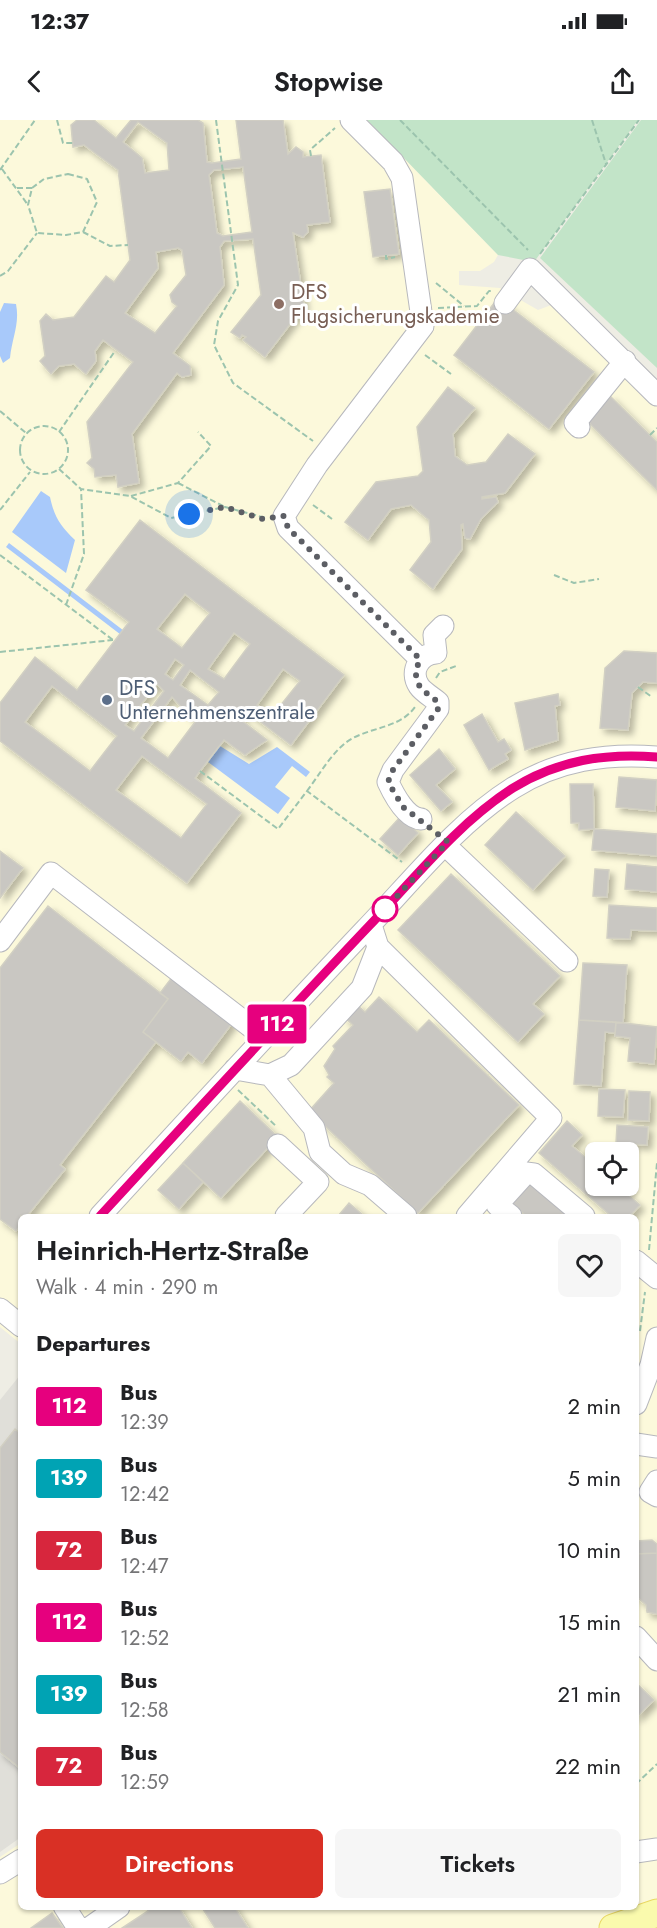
<!DOCTYPE html>
<html lang="en">
<head>
<meta charset="utf-8">
<style>
  :root { --surface:#fff; --page:#f6f6f6; --text:#202124; --muted:#757577; --accent:#d93025 }
  body { margin:0; font-family:Jost,sans-serif; background:var(--page); color:var(--text); height:100vh; display:flex; flex-direction:column; font-size:22px; white-space:nowrap }
  * { box-sizing:border-box; margin:0 }
  p { font-size:20px; color:var(--muted) }
  .icon { flex:none; width:33px; height:33px; fill:none; stroke:currentColor; stroke-width:2; stroke-linecap:round; stroke-linejoin:round }
  .map { position:relative; flex:1; overflow:hidden }
  .drawer { position:absolute; left:18px; top:1094px; width:621px; height:696px; display:flex; flex-direction:column; background:var(--surface); border-radius:9px; box-shadow:0 2px 4px #0004 }
  .drawer>* { flex:none }
  .badge { padding:0 12px; border-radius:4px; font-size:21px; line-height:39px }
  .fabs { position:absolute; left:585px; top:1022px; display:grid; gap:12px }
  .fabs a { display:grid; place-items:center; width:54px; height:54px; border-radius:9px; background:var(--surface); box-shadow:0 2px 4px #0004; font-size:30px }
  .you { position:absolute; width:30px; height:30px; margin:-15px; border:4px solid #fff; border-radius:50%; background:#1a73e8; box-shadow:0 0 0 9px #1a73e833 }
  .map>.badge { position:absolute; translate:-50% -50%; box-shadow:0 0 0 3px #fff }
  h2 { padding:0 18px; font-size:22px; line-height:54px }
  .round { display:grid; place-items:center; flex:none; width:63px; height:63px; border-radius:9px; background:var(--page) }
  .overview { display:flex; align-items:center; justify-content:space-between; height:102px; padding:0 18px }
  h1 { font-size:28px; font-weight:600; line-height:45px }
  .cta { display:flex; gap:12px; margin-top:auto; padding:12px 18px }
  .cta a { flex:1; height:69px; border-radius:9px; background:var(--accent); color:#fff; font-size:24px; font-weight:600; line-height:69px; text-align:center }
  .cta a+a { background:var(--page); color:var(--text) }
  ul { padding:0; list-style:none }
  li { display:flex; align-items:center; gap:18px; height:72px; padding:0 18px }
  li div { flex:1 }
  li b { display:block; font-size:22px }
  li em { font-style:normal }
  li .badge { min-width:66px; font-weight:700; text-align:center }
  .status { display:flex; justify-content:space-between; align-items:center; height:42px; padding:0 30px; background:var(--surface); direction:ltr }
  .status svg { height:16px; fill:currentColor }
  header { display:flex; justify-content:space-between; align-items:center; height:78px; padding:0 18px; background:var(--surface); font-size:27px; font-weight:600 }
  .map>svg:first-child { display:block }
  .commercial { fill:#fcf9db; fill-rule:evenodd }
  .industrial { fill:#e0dfd9 }
  .green { fill:#c2e4c8 }
  .water { fill:#a8c9fa }
  .building { fill:#c9c7c2; stroke:#d2d0c3; stroke-width:1.5; fill-rule:evenodd; filter:url(#shadow) }
  .lines { fill:none; stroke-linecap:round; stroke-linejoin:round }
  .minor-casing { stroke:#b7b8bd; stroke-width:23 }
  .major-casing { stroke:#e9d863; stroke-width:29 }
  .path { stroke:#9cc4ae; stroke-width:2; stroke-dasharray:6 3; stroke-linecap:butt }
  .minor { stroke:#fff; stroke-width:21 }
  .major { stroke:#fafaad; stroke-width:27 }
  .line-casing { stroke:#fff; stroke-width:14 }
  .line { stroke:#e6007e; stroke-width:9 }
  .walk { stroke:#5c5e64; stroke-width:6; stroke-dasharray:0 10.8 }
  .education-dot { fill:#8d6e63; stroke:#fff; stroke-width:2 }
  .service-dot { fill:#5c6f8a; stroke:#fff; stroke-width:2 }
  .stop-dot { fill:#fff; stroke:#e6007e; stroke-width:3 }
  .labels { text-anchor:middle; dominant-baseline:central; stroke-width:6; stroke-linejoin:round; paint-order:stroke }
  .education-label { font-size:21px; fill:#785e54; stroke:#fff; text-anchor:start }
  .service-label { font-size:21px; fill:#4e5e75; stroke:#fff; text-anchor:start }
</style>
</head>
<body>
<div class="status"><b>12:37</b><svg viewBox="0 0 49 12"><path d="M0 12V9h3v3zM5 12V6h3v6zM10 12V3h3v9zM15 12V0h3v12zM26 1h20v11H26zM47 4h2v5h-2z"/></svg></div>
<header><svg class="icon" aria-label="back" viewBox="0 0 24 24"><path d="M15 5l-7 7 7 7"/></svg>Stopwise<svg class="icon" aria-label="share" viewBox="0 0 24 24"><path d="M12 15V3M7 8l5-5 5 5M5 13v7h14v-7"/></svg></header>
<div class="map">
<svg width="657" height="1808" viewBox="0 0 657 1808">
  <defs>
    <filter id="shadow"><feDropShadow dx="4.5" dy="4.5" stdDeviation="3" flood-color="#0004"/></filter>
  </defs>
  <rect width="100%" height="100%" fill="#eeede4"/>
  <path class="commercial" d="M0 0H367L498 135 494 142 480 151H459V165L500 168 538 190 554 184 657 272V1808H0V1737L21 1723V1786H636V1096H21V1224L0 1207ZM596 1032H628V1065H596Z"/>
  <path class="industrial" d="M21 1254V1717L0 1732V1280Z"/>
  <path class="green" d="M367 0H638L534 142 498 135Z
    M641 0H657V248L540 138Z"/>
  <path class="water" d="M4 183 16 184C20 204 12 218 10 238L3 243 0 236V192Z
    M41 371 50 377C54 396 60 406 75 420L66 453 12 412Z
    M9 423 132 517 129 521 6 427Z
    M220 626 249 644 277 627 310 652 306 657 292 646 275 667 290 678 278 694 208 642Z"/>
  <path class="building" d="M77 0H94L116 18 131 0H198L203 3 207 42 212 43 241 39 236 0H283L288 34 296 27 303 32V37L321 35 330 102 307 105 308 112 303 117 293 113 304 186 265 237 243 220 246 217 242 215 240 218 231 212 261 175 253 119 224 121 220 127 224 165 173 233 190 246 191 255 182 257 177 253 132 314 139 363 118 367 116 355 95 357 94 349 87 343 92 338 87 302 133 242 103 220 95 231 96 241 86 254 74 244 59 246 51 254 40 241 45 236 40 201 46 194 53 200 74 197 106 156 114 162 130 140 118 50 84 25 73 27 71 5ZM138 2 167 23 169 50 145 53 142 38 123 22ZM243 47 252 112 223 116 217 113 209 55 214 50ZM178 128 182 130 186 155 170 175 172 182 177 186 155 213 125 193 158 148 156 132Z
    M390 69 399 134 373 137 364 72Z
    M498 178 594 252 549 309 454 235Z
    M448 267 475 288 453 314 455 336 467 345 486 342 508 314 535 334 505 373 482 377V379L496 377 498 382 481 399 470 419 465 418 463 404 461 405 462 429 433 469 410 450 431 422 429 400 411 385 391 389 368 420 345 402 376 362 418 356 423 351 417 307Z
    M610 276 657 322V370L586 300Z
    M140 400 344 555 291 625 246 591 240 599 267 620 245 635 224 620 200 651 195 658 241 693 187 763 0 621V583L35 537 77 570 129 502 86 470ZM185 474 210 493 182 528 157 509ZM234 513 250 524 224 559 208 549ZM175 539 184 545 173 560 165 554ZM283 549 300 561 272 596 257 585ZM190 550 219 572 208 585 180 565ZM157 564 164 571 134 611 125 605ZM52 566 117 616 90 651 25 602ZM172 577 195 602 168 638 141 618ZM142 636 207 684 181 718 116 670Z
    M624 531 657 533V563L643 562 632 573 628 610 600 608 605 548Z
    M558 574 560 585 555 586 558 620 525 630 515 583Z
    M482 594 498 622 504 619 511 630 505 634 508 639 489 650 464 605Z
    M439 629 455 649 436 665 452 682 441 691 410 655Z
    M619 657 657 660 655 691 616 687Z
    M570 664H593L594 709 579 710V703H571Z
    M516 692 565 736 533 770 485 725Z
    M401 696 418 713 398 735 380 719Z
    M594 709 657 714V736L592 730Z
    M0 731 23 748 0 778Z
    M627 744 657 747V772L625 769Z
    M595 749 609 750 607 777 593 776Z
    M451 754 560 856 533 884 544 894 518 922 398 810Z
    M609 785 657 788V811L631 810 630 819 607 818Z
    M48 786 168 879 143 912 156 922 60 1045 65 1049 27 1096H21V1105L16 1111 0 1099V848Z
    M583 843 627 845 623 903 579 900Z
    M173 856 233 902 202 943 188 932 181 941 143 912 168 879 160 873Z
    M379 877 417 912 429 900 519 985 418 1093 309 991 334 963 327 957 329 955 324 946 335 929 333 926 353 905 344 897 356 884 365 892Z
    M579 900 616 902 615 913 605 912 601 966 574 964Z
    M616 902 657 907 654 944 628 941 630 918 615 916Z
    M599 969 625 970 623 997 598 996Z
    M629 971 650 972 649 1001 628 1000Z
    M240 981 278 1017 221 1078 183 1043Z
    M567 1001 582 1015 572 1026 596 1046V1065H617L640 1085 630 1096H611L539 1033Z
    M617 1005 648 1007 647 1025 616 1023Z
    M183 1043 203 1062 179 1089 158 1070Z
    M527 1055 573 1096H526L506 1078Z
    M349 1083 364 1096H338Z
    M15 1309 21 1314V1649L0 1632V1328Z
    M652 1420 657 1424V1433L636 1434V1421Z
    M657 1433V1494L647 1492 646 1485 636 1476V1434Z
    M636 1563 654 1580 636 1598Z
    M145 1786H178L192 1808H122L148 1791Z
    M201 1786H234L248 1808H215Z
    M52 1793 63 1808H31Z"/>
  <g class="lines">
    <defs>
      <path id="minor" d="M351 0 393 42 402 58 423 206 317 345 284 396 288 408 420 539
        M505 183 530 149 657 275
        M579 307 575 303 625 241
        M421 699C406 698 394 675 388 662L393 650 438 589V582C432 577 423 572 419 566 409 551 420 534 436 533L434 515 443 506
        M445 725 567 841
        M371 805 378 827 551 998 467 1096
        M0 821 51 753 264 917
        M235 949 270 955 291 945 362 868 378 827
        M270 955 314 1008 320 1032 344 1054 370 1065 406 1096
        M278 1025 318 1062 286 1096
        M100 1096C188 1000 276 904 366 809 412 761 456 704 513 668 558 640 605 633 657 637
        M511 1096 497 1085 526 1053 534 1054 584 1096
        M636 1141 657 1158
        M0 1189 21 1206
        M636 1284 651 1245 657 1218
        M636 1324 657 1327
        M657 1361 650 1372 657 1376
        M636 1517 657 1540
        M636 1732 657 1729
        M0 1753 21 1740
        M64 1786 78 1808
        M89 1808 119 1787"/>
      <path id="major" d="M613 1808 657 1793"/>
    </defs>
    <use href="#minor" class="minor-casing"/>
    <use href="#major" class="major-casing"/>
    <path class="path" d="M57 0 63 23H73
      M216 0 238 165 218 201 214 225 233 263 313 321
      M400 0 528 130
      M592 0 606 44
      M311 36 310 30 335 8
      M2 49 28 85
      M0 50 35 0
      M68 54 87 59 97 82 83 112 66 115 37 113 28 85 32 68 44 59Z
      M17 68H32
      M83 112 110 126 128 125
      M540 134 639 0
      M386 135V139L395 137
      M0 156 8 151 37 113
      M436 163 464 186
      M438 188 477 186 489 171H493
      M425 235 451 254
      M0 291 26 313
      M20 330a24 24 0 1 1 48 0a24 24 0 1 1-48 0Z
      M59 312 115 231
      M650 315 657 308
      M59 349 81 369 130 376 171 398 225 387 266 398
      M178 363 225 387
      M131 376 178 363 211 326 198 312
      M313 385 332 399
      M0 390 30 352
      M0 435 113 520
      M554 455 574 463 599 459
      M66 485 84 434 81 369
      M0 532 113 520
      M436 558 440 552 456 546
      M638 567 652 577
      M200 651 278 709 307 671 402 742
      M307 671C320 654 334 628 353 618 374 607 401 607 415 587
      M238 970 277 1007
      M649 1130 657 1043
      M640 1211 645 1172
      M636 1664 657 1644"/>
    <use href="#minor" class="minor"/>
    <use href="#major" class="major"/>
  </g>
  <g class="lines">
    <defs>
      <path id="line" d="M100 1096C189 999 278 902 369 806 414 759 457 704 513 668 558 640 605 633 657 637"/>
    </defs>
    <use href="#line" class="line-casing"/>
    <use href="#line" class="line"/>
    <path class="walk" d="M189 394 225 387 263 399 284 396 288 408 420 539C410 563 420 568 438 582V589L393 650 388 662 403 687 448 722 385 789"/>
  </g>
  <circle class="education-dot" cx="279" cy="184" r="6"/>
  <circle class="service-dot" cx="107" cy="580" r="6"/>
  <circle class="stop-dot" cx="385" cy="789" r="12"/>
  <g class="labels">
    <g class="education-label">
      <text x="291" y="172">DFS<tspan x="291" dy="24">Flugsicherungskademie</tspan></text>
    </g>
    <g class="service-label">
      <text x="119" y="568">DFS<tspan x="119" dy="24">Unternehmenszentrale</tspan></text>
    </g>
  </g>
</svg>
<div class="fabs">
<a><svg class="icon" aria-label="locate" viewBox="0 0 24 24"><circle cx="12" cy="12" r="6"/><path d="M12 2v4M12 18v4M2 12h4M18 12h4"/></svg></a>
</div>
<div class="you" style="left:189px;top:394px"></div>
<b class="badge" style="left:277px;top:904px;background:#e6007e;color:#fff">112</b>
<section class="drawer">
<div class="overview"><div><h1>Heinrich-Hertz-Straße</h1><p>Walk · 4 min · 290 m</p></div><a class="round"><svg class="icon" aria-label="heart" viewBox="0 0 24 24"><path d="M12 20l-8-8c-3-5 5-10 8-4 3-6 11-1 8 4z"/></svg></a></div>
<h2>Departures</h2>
<ul>
<li><span class="badge" style="background:#e6007e;color:#fff">112</span><div><b>Bus</b><p>12:39</p></div><em>2 min</em></li>
<li><span class="badge" style="background:#00a3b4;color:#fff">139</span><div><b>Bus</b><p>12:42</p></div><em>5 min</em></li>
<li><span class="badge" style="background:#d7263d;color:#fff">72</span><div><b>Bus</b><p>12:47</p></div><em>10 min</em></li>
<li><span class="badge" style="background:#e6007e;color:#fff">112</span><div><b>Bus</b><p>12:52</p></div><em>15 min</em></li>
<li><span class="badge" style="background:#00a3b4;color:#fff">139</span><div><b>Bus</b><p>12:58</p></div><em>21 min</em></li>
<li><span class="badge" style="background:#d7263d;color:#fff">72</span><div><b>Bus</b><p>12:59</p></div><em>22 min</em></li>
</ul>
<div class="cta"><a>Directions</a><a>Tickets</a></div>
</section>
</div>
</body>
</html>
